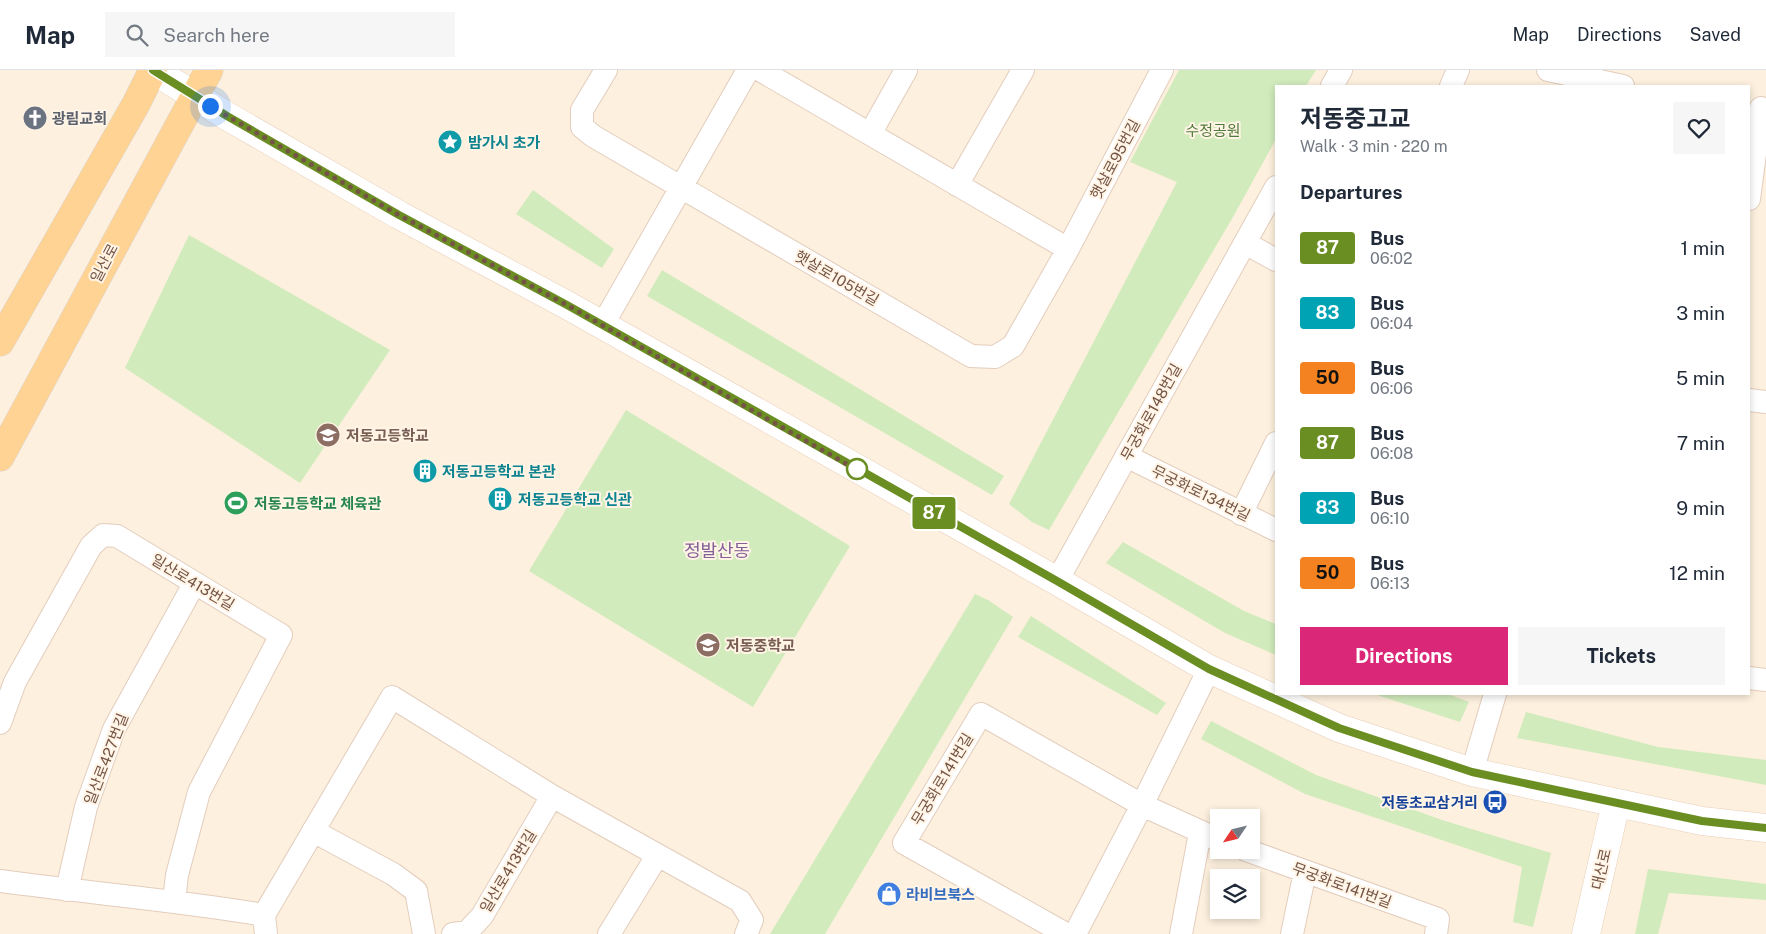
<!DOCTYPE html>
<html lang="en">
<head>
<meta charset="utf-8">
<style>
  :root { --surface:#fff; --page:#f6f6f7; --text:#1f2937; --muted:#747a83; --line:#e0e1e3; --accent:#db2777 }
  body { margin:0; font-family:"Public Sans","Noto Sans KR",sans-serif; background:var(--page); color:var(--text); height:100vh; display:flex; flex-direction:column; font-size:19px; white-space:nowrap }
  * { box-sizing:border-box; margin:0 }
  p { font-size:16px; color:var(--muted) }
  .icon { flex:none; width:28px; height:28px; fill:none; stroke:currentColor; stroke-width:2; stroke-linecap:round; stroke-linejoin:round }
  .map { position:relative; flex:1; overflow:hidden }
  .side { position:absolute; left:1275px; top:15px; width:475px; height:610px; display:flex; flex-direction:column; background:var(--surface); border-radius:0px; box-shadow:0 2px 8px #0003 }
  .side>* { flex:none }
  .badge { padding:0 10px; border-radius:4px; font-size:18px; line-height:32px }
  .needle { width:32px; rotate:235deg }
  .tools { position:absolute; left:1210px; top:739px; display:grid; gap:10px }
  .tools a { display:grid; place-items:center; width:50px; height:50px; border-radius:0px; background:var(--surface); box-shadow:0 2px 8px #0003; font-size:25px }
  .you { position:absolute; width:25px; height:25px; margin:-12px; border:4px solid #fff; border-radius:50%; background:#1a73e8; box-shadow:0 0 0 8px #1a73e833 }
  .map>.badge { position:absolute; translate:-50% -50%; box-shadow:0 0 0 2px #fff }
  h2 { padding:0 25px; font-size:19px; line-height:45px }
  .round { display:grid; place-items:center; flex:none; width:52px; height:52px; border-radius:0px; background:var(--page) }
  .head { display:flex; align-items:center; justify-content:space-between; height:85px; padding:0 25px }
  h1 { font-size:24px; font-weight:700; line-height:38px }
  .primary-button { display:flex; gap:10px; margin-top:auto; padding:10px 25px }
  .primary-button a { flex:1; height:58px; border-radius:0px; background:var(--accent); color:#fff; font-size:20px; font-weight:700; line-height:58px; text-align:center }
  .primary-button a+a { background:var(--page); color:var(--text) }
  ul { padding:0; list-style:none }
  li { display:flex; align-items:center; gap:15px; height:65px; padding:0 25px }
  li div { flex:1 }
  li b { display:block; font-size:19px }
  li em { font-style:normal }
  li .badge { min-width:55px; font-weight:700; text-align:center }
  header { display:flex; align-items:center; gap:30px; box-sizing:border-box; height:70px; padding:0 25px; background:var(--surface); border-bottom:1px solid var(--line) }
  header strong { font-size:24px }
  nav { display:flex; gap:28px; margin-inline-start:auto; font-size:18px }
  .search { width:350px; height:45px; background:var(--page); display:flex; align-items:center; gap:12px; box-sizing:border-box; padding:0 18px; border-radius:0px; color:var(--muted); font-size:19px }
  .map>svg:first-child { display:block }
  .green { fill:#d1ebbc }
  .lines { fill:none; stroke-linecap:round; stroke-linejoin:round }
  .street-casing { stroke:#e3cdbd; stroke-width:24 }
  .secondary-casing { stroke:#e9ceb9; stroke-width:29 }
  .primary-casing { stroke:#dbd3cf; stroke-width:29 }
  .street { stroke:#fff; stroke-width:22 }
  .secondary { stroke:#fff; stroke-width:28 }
  .primary { stroke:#ffd393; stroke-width:28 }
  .line-casing { stroke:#fff; stroke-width:11 }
  .line { stroke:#6b8e23; stroke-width:8 }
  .walk { stroke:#745445; stroke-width:5; stroke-dasharray:0 9 }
  .stop-dot { fill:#fff; stroke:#6b8e23; stroke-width:2.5 }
  .labels { text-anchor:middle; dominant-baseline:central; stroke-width:4; stroke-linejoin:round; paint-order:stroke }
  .worship-label { font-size:15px; font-weight:bold; fill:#5b616d; stroke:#fff4e5; text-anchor:start }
  .park-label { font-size:15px; fill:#517b3c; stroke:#fff4e5 }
  .culture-label { font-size:15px; font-weight:bold; fill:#0d838f; stroke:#fff4e5; text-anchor:start }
  .street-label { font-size:15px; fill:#745445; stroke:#fff4e5 }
  .education-label { font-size:15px; font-weight:bold; fill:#785e54; stroke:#fff4e5; text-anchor:start }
  .leisure-label { font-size:15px; font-weight:bold; fill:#27864d; stroke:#fff4e5; text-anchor:start }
  .transit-label { font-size:15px; font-weight:bold; fill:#164399; stroke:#fff4e5; text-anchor:end }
  .shop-label { font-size:15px; font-weight:bold; fill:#366cbe; stroke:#fff4e5; text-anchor:start }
  .quarter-label { font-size:18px; fill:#836098; stroke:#fff4e5 }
</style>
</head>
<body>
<header>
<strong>Map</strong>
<div class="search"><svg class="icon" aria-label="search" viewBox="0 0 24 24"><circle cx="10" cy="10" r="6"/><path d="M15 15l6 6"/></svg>Search here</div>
<nav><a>Map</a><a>Directions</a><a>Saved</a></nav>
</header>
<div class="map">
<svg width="1766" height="864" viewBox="0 0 1766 864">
  <rect width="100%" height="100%" fill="#fdf0de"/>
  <path class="green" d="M1179 0H1316L1306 16H1276V69L1233 147 1049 460 1032 452 1009 434 1177 112 1130 92Z
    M533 120 614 179 602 198 516 144Z
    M189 165 390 280 300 413 125 298Z
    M662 200 1004 406 992 425 647 226Z
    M626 340 850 476 753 637 529 501Z
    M1123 472 1244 541 1276 554V585L1225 563 1106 493Z
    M975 524 988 530 1013 547 825 864H770Z
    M1031 546 1166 633 1157 645 1018 567Z
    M1374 624H1448L1469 632 1460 652Z
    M1526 642 1658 677 1766 690V715L1517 668Z
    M1211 651 1316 705 1442 750 1551 783 1533 857 1513 852 1522 797 1305 724 1201 669Z
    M1648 799 1766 814V830L1669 823 1658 864H1635Z"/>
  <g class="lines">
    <defs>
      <path id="street" d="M606 0 582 40V57L593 66 971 286 995 287 1013 276 1068 179 1162 0
        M760 0 1068 179
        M1548 0 1623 16
        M1332 16 1341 0
        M1451 16 1458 0
        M870 64 906 0
        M957 115 1023 0
        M1749 129 1761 38
        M1245 173 1276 190
        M602 256 748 0
        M1749 330 1766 332
        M1126 386 1276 460
        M1241 444 1276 373
        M1057 511 1276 117
        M1749 608 1766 610
        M0 653 15 612 91 476 103 465 117 466 281 565 199 722 177 805 174 831
        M1472 702 1495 624
        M313 761 393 804 416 821 424 864
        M1246 780 1438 849 1436 864
        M0 811C88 823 176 830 264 845L266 864
        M67 820 86 737 114 659 194 514
        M264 845 392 627 552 726 740 831 752 850 746 864
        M453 864 467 862 482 846 552 726
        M609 864 657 786
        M1066 864 904 773 981 644 1142 735 1219 770
        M1075 864 1142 735 1209 599
        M1181 864 1200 763
        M1292 864 1305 802"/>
      <path id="secondary" d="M153 0 227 46 399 145 567 235 1057 511 1209 599 1339 658 1472 702 1702 751 1766 758
        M1586 864 1616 733"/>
      <path id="primary" d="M0 272 136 34 153 0
        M0 387 209 0"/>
    </defs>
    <use href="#street" class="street-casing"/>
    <use href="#secondary" class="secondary-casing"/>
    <use href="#primary" class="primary-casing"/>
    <use href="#street" class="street"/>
    <use href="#secondary" class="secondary"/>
    <use href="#primary" class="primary"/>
  </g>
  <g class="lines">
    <defs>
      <path id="line" d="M153 0 227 46 399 145 567 235 1057 511 1209 599 1339 658 1472 702 1702 751 1766 758"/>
    </defs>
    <use href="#line" class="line-casing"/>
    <use href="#line" class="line"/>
    <path class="walk" d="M210 36 399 145 567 235 859 401 857 399"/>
  </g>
  <defs>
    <symbol id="church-disc" viewBox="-11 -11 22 22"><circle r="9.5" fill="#6b7280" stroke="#fff4e5"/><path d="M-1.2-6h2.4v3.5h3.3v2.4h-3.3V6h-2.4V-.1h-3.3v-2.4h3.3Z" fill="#fff"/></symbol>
    <symbol id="sight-disc" viewBox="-11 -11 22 22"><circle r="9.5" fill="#0f9aa8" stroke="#fff4e5"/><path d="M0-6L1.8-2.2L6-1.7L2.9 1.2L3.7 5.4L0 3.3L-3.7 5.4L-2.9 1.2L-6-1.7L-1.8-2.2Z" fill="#fff"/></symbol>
    <symbol id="school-disc" viewBox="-11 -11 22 22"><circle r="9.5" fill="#8d6e63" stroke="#fff4e5"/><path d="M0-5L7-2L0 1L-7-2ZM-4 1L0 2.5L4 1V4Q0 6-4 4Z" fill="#fff"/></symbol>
    <symbol id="building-disc" viewBox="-11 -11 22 22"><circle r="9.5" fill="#0f9aa8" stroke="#fff4e5"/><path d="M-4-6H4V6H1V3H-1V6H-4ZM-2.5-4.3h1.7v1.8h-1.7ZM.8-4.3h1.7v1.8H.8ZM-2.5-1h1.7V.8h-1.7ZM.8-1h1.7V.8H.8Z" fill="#fff"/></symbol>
    <symbol id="stadium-disc" viewBox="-11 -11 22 22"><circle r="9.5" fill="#2e9e5b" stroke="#fff4e5"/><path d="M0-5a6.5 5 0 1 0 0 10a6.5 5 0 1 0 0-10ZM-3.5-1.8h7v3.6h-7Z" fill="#fff"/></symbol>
    <symbol id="bus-disc" viewBox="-11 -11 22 22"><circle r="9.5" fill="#1a4fb4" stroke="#fff4e5"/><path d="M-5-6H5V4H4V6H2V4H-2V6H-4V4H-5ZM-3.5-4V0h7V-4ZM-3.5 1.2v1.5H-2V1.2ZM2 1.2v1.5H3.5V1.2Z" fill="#fff"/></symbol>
    <symbol id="shop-disc" viewBox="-11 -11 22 22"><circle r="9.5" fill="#3f7fe0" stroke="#fff4e5"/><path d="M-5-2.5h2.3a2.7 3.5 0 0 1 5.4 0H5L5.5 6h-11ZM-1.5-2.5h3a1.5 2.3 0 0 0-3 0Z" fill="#fff"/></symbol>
  </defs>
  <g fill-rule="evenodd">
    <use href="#church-disc" x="21" y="34" width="28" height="28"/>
    <use href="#sight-disc" x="436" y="58" width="28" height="28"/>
    <use href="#school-disc" x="314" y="351" width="28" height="28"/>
    <use href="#building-disc" x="411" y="387" width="28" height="28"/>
    <use href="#building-disc" x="486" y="415" width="28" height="28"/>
    <use href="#stadium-disc" x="222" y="419" width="28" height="28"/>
    <use href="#school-disc" x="694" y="561" width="28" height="28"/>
    <use href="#bus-disc" x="1481" y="718" width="28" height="28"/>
    <use href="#shop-disc" x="875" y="810" width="28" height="28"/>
  </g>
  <circle class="stop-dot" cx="857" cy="399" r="10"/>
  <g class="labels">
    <g class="worship-label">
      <text x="52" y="48">광림교회</text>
    </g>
    <g class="park-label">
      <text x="1213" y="60">수정공원</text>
    </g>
    <g class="culture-label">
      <text x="468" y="72">밤가시 초가</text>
      <text x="442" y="401">저동고등학교 본관</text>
      <text x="518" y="429">저동고등학교 신관</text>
    </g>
    <g class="street-label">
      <text transform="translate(1115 89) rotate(-62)">햇살로95번길</text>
      <text transform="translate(104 193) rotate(-62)">일산로</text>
      <text transform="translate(837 208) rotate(30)">햇살로105번길</text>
      <text transform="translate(1151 342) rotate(-61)">무궁화로148번길</text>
      <text transform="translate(1201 423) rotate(26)">무궁화로134번길</text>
      <text transform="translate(193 512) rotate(31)">일산로413번길</text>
      <text transform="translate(106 689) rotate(-69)">일산로427번길</text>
      <text transform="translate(942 709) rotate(-59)">무궁화로141번길</text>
      <text transform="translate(1601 799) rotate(-77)">대산로</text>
      <text transform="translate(508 801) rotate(-59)">일산로413번길</text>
      <text transform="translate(1342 815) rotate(20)">무궁화로141번길</text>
    </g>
    <g class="education-label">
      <text x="346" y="365">저동고등학교</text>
      <text x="726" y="575">저동중학교</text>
    </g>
    <g class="leisure-label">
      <text x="254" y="433">저동고등학교 체육관</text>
    </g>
    <g class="transit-label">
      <text x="1478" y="732">저동초교삼거리</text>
    </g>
    <g class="shop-label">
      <text x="906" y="824">라비브북스</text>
    </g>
    <g class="quarter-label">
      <text x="717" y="480">정발산동</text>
    </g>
  </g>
</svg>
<div class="tools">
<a><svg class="needle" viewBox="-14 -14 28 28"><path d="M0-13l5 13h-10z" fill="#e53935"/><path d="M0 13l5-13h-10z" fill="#747a83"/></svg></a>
<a><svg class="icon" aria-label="layers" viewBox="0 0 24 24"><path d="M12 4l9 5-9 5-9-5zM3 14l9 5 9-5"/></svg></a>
</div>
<div class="you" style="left:210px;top:36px"></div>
<b class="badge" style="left:934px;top:443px;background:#6b8e23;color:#fff">87</b>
<section class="side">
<div class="head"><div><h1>저동중고교</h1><p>Walk · 3 min · 220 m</p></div><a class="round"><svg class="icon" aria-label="heart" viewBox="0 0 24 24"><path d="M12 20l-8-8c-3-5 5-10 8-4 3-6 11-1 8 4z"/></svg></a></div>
<h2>Departures</h2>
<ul>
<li><span class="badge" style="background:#6b8e23;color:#fff">87</span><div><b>Bus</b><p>06:02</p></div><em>1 min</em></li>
<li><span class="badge" style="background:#00a3b4;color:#fff">83</span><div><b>Bus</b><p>06:04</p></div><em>3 min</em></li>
<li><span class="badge" style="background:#f58220;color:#111">50</span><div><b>Bus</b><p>06:06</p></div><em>5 min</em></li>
<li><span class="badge" style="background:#6b8e23;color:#fff">87</span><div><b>Bus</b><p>06:08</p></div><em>7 min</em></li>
<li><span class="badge" style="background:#00a3b4;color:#fff">83</span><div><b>Bus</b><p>06:10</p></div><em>9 min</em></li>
<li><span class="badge" style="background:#f58220;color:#111">50</span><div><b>Bus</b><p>06:13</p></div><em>12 min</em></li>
</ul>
<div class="primary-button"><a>Directions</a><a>Tickets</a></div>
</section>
</div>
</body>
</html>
